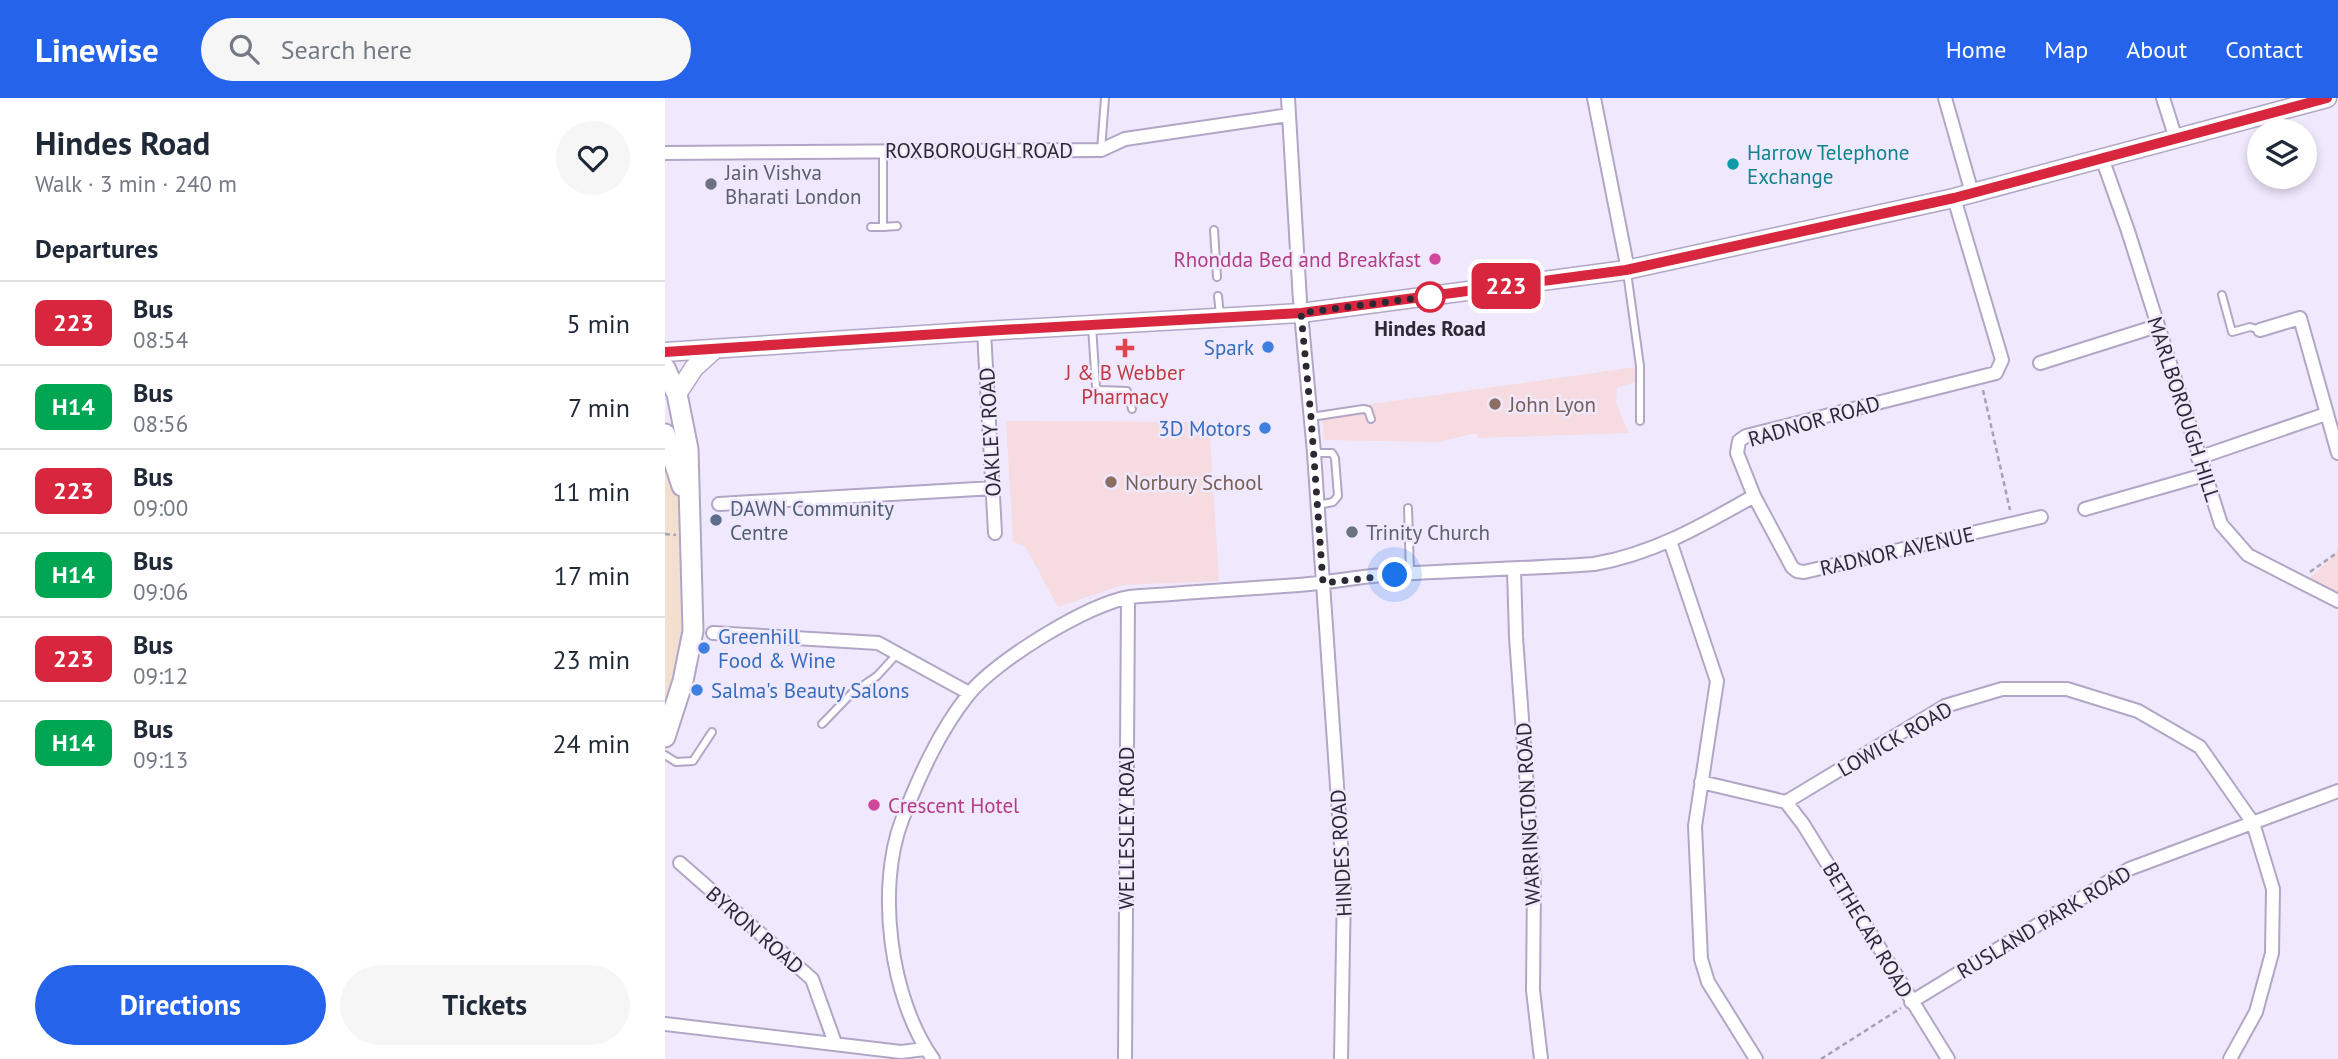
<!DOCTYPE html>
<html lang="en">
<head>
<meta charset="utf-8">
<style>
  :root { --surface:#fff; --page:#f6f6f7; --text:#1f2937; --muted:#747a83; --line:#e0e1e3; --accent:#2563eb }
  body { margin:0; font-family:"PT Sans",sans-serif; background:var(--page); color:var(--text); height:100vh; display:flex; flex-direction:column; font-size:26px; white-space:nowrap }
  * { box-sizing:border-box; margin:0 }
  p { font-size:23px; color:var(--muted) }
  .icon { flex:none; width:38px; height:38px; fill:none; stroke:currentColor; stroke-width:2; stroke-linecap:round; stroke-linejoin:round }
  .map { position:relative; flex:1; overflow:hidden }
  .details { display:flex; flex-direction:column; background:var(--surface); width:665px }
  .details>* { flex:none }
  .badge { padding:0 14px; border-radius:10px; font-size:24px; line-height:46px }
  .controls { position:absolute; left:1582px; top:21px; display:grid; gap:14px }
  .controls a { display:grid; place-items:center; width:70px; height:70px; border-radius:50%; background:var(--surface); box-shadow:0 4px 10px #0003; font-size:35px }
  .you { position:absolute; width:35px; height:35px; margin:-18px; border:5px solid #fff; border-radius:50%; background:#1a73e8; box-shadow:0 0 0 10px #1a73e833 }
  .map>.badge { position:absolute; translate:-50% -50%; box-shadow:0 0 0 4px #fff }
  h2 { padding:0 35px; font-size:26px; line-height:63px }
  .round { display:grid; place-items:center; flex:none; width:74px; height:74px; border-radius:37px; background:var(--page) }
  .summary { display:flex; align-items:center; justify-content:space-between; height:119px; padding:0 35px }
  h1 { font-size:33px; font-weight:700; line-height:52px }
  .action { display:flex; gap:14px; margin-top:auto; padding:14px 35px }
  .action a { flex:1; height:80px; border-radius:42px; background:var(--accent); color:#fff; font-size:28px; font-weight:700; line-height:80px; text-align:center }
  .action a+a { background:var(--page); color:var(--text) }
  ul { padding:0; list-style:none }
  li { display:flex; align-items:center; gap:21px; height:84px; padding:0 35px; border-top:2px solid var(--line) }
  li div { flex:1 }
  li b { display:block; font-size:26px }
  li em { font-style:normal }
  li .badge { min-width:77px; font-weight:700; text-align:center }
  header { display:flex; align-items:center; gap:42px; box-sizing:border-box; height:98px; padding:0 35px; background:var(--accent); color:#fff }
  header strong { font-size:33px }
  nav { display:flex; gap:38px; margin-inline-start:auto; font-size:24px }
  .search { width:490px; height:63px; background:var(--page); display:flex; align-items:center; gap:18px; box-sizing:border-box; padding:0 24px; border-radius:38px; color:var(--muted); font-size:26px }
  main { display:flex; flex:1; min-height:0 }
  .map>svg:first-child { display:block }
  .commercial { fill:#f2dfcf }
  .education { fill:#f6dbe0 }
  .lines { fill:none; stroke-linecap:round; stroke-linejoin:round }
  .lane-casing { stroke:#b1a6c6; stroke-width:10 }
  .street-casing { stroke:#b1a6c6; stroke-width:16 }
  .secondary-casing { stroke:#b1a6c6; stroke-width:21 }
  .primary-casing { stroke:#b1a6c6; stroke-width:23 }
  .path { stroke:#a7a2b3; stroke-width:2.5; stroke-dasharray:5 3.5; stroke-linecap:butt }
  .lane { stroke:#fff; stroke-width:6 }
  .street { stroke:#fff; stroke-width:12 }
  .secondary { stroke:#fff; stroke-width:18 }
  .primary { stroke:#fff; stroke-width:19 }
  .line-casing { stroke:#fff; stroke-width:16 }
  .line { stroke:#d7263d; stroke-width:10 }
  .walk { stroke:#2c2834; stroke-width:7; stroke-dasharray:0 12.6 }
  .culture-dot { fill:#0f9aa8; stroke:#f0e9fd; stroke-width:2.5 }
  .worship-dot { fill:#6b7280; stroke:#f0e9fd; stroke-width:2.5 }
  .hotel-dot { fill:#d1479c; stroke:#f0e9fd; stroke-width:2.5 }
  .stop-dot { fill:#fff; stroke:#d7263d; stroke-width:3.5 }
  .shop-dot { fill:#3f7fe0; stroke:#f0e9fd; stroke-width:2.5 }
  .health-dot { fill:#e0444e; stroke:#f0e9fd; stroke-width:2.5 }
  .education-dot { fill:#8d6e63; stroke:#f0e9fd; stroke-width:2.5 }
  .service-dot { fill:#5c6f8a; stroke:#f0e9fd; stroke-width:2.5 }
  .labels { text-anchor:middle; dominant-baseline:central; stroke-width:5; stroke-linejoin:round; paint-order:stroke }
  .street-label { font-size:21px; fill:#2c2834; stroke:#f0e9fd }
  .culture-label { font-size:21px; fill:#0d838f; stroke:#f0e9fd; text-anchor:start }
  .worship-label { font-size:21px; fill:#5b616d; stroke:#f0e9fd; text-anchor:start }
  .hotel-label { font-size:21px; fill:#b23c85; stroke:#f0e9fd; text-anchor:end }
  .stop-label { font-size:21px; font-weight:bold; fill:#2c2834; stroke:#f0e9fd }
  .shop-label { font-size:21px; fill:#366cbe; stroke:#f0e9fd; text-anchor:end }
  .health-label { font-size:21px; fill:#be3a42; stroke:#f0e9fd }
  .education-label { font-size:21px; fill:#785e54; stroke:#f0e9fd; text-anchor:start }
  .service-label { font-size:21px; fill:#4e5e75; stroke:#f0e9fd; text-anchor:start }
</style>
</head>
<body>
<header>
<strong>Linewise</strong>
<div class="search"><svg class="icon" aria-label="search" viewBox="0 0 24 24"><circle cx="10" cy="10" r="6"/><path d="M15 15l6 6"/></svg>Search here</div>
<nav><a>Home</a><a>Map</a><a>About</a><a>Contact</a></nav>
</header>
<main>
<section class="details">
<div class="summary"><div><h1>Hindes Road</h1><p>Walk · 3 min · 240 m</p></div><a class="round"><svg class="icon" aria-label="heart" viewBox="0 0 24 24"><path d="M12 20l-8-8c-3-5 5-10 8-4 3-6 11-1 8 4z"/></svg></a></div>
<h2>Departures</h2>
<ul>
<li><span class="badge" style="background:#d7263d;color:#fff">223</span><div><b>Bus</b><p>08:54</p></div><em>5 min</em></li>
<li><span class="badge" style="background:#00a651;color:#fff">H14</span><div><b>Bus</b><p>08:56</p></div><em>7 min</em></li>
<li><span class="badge" style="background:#d7263d;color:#fff">223</span><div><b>Bus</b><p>09:00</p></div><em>11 min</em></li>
<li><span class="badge" style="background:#00a651;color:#fff">H14</span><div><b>Bus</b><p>09:06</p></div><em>17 min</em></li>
<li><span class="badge" style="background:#d7263d;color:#fff">223</span><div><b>Bus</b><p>09:12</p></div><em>23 min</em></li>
<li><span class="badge" style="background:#00a651;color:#fff">H14</span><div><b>Bus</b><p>09:13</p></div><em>24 min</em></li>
</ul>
<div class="action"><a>Directions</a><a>Tickets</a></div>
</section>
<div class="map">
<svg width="1673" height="961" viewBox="0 0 1673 961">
  <rect width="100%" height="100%" fill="#f0e9fd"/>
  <path class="commercial" d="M0 362 19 410 20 529 0 626Z"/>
  <path class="education" d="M971 269 973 283 952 290 951 305 964 335 813 340 811 335 773 344 659 342 657 313Z
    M341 323 544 324 554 483 457 487 393 509 361 450 348 443Z
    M1673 454V498L1645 480Z"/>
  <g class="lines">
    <defs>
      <path id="lane" d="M436 52 440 0
        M218 53V129L232 128
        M206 129H218
        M549 132 552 179
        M962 174 975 268V323
        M1557 197 1567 234 1585 229 1595 232
        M553 198 555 217
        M427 228 431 289 434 292 462 293 467 311
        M646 319 698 311 703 312 706 321
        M649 355H667L670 360 673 398 668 404 653 407
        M743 410 745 474
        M157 626 187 595 212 578 233 555
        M0 657 11 664 28 663 47 634"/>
      <path id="street" d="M623 0 635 203
        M929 0 963 172
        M1280 0 1307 95
        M1498 0 1511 41
        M0 55 436 52 460 41 624 17
        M1437 60 1463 133 1556 426 1583 457 1673 503
        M636 215 649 355 679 789 676 961
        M1595 232 1635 220 1673 355
        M319 233 330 435
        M1375 265 1492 228
        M1533 360 1661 316
        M1089 398 1127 469 1132 473 1139 474 1376 419
        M54 406 329 390
        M1420 411 1539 377
        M1005 443 1052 583 1030 728 1036 861 1043 884 1091 961
        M849 472 851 539 869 786 868 892 876 961
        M48 535 213 545 304 595
        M1036 684 1121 704 1280 608 1337 591H1402L1473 613 1535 649 1588 725 1608 791 1607 855 1591 914 1565 961
        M1121 704 1138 726 1283 961
        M15 765 147 881 170 945
        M1246 904 1464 771 1673 693
        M0 926 236 954 260 951
        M268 961C225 901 211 790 237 722 254 679 274 633 304 596 330 563 423 506 465 499 482 497 500 497 518 495 557 492 595 490 634 487 662 485 690 479 718 477 788 472 859 471 929 466 988 456 1038 427 1089 398L1072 355 1074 343 1081 338 1331 275 1337 262 1289 100
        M460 961 463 500"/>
      <path id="secondary" d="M0 254 319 233 636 215 961 172 1289 100 1662 0
        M12 296 29 270 50 251"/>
      <path id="primary" d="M0 270 12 296 23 351 28 533 18 583 0 639
        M0 336 17 388"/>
    </defs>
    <use href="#lane" class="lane-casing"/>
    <use href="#street" class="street-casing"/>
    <use href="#secondary" class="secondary-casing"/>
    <use href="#primary" class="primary-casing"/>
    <path class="path" d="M1318 292 1345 412
      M0 436 11 437
      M1645 474 1673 454
      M1156 961 1236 910"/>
    <use href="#lane" class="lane"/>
    <use href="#street" class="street"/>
    <use href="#secondary" class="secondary"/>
    <use href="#primary" class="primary"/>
  </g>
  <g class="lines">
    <defs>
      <path id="line" d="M0 254 319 233 636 215 961 172 1289 100 1662 0"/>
    </defs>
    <use href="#line" class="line-casing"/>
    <use href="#line" class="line"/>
    <path class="walk" d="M730 477 658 485 646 319 636 215 768 198 765 199"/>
  </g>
  <circle class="culture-dot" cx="1068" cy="66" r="7"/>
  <g class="worship-dot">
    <circle cx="46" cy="86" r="7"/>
    <circle cx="687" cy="434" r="7"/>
  </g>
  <g class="hotel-dot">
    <circle cx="770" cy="161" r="7"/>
    <circle cx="209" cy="707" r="7"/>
  </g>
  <circle class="stop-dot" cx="765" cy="199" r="14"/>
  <g class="shop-dot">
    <circle cx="603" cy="249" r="7"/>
    <circle cx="600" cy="330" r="7"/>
    <circle cx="39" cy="550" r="7"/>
    <circle cx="32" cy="592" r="7"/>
  </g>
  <path class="health-dot" d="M456.5 239.5h7v7h7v7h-7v7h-7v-7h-7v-7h7z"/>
  <g class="education-dot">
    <circle cx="830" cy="306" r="7"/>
    <circle cx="446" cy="384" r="7"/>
  </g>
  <circle class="service-dot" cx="51" cy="422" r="7"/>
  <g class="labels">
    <g class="street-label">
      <text x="314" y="52">ROXBOROUGH ROAD</text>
      <text transform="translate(1519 311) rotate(72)">MARLBOROUGH HILL</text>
      <text transform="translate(1149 323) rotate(-16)">RADNOR ROAD</text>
      <text transform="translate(325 334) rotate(-93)">OAKLEY ROAD</text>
      <text transform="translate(1232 453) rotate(-13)">RADNOR AVENUE</text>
      <text transform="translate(1230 641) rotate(-30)">LOWICK ROAD</text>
      <text transform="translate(863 716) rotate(-93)">WARRINGTON ROAD</text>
      <text transform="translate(461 730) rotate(-90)">WELLESLEY ROAD</text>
      <text transform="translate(676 755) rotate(-93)">HINDES ROAD</text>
      <text transform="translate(1379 824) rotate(-31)">RUSLAND PARK ROAD</text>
      <text transform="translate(90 832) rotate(41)">BYRON ROAD</text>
      <text transform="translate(1203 832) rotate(59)">BETHECAR ROAD</text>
    </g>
    <g class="culture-label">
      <text x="1082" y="54">Harrow Telephone<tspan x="1082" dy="24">Exchange</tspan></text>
    </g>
    <g class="worship-label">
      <text x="60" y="74">Jain Vishva<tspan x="60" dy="24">Bharati London</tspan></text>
      <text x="701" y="434">Trinity Church</text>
    </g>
    <g class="hotel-label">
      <text x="756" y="161">Rhondda Bed and Breakfast</text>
      <text x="223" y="707" text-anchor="start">Crescent Hotel</text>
    </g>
    <g class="stop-label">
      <text x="765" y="230">Hindes Road</text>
    </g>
    <g class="shop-label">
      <text x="589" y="249">Spark</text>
      <text x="586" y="330">3D Motors</text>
      <text x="53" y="538" text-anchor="start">Greenhill<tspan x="53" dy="24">Food &amp; Wine</tspan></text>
      <text x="46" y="592" text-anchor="start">Salma's Beauty Salons</text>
    </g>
    <g class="health-label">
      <text x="460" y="274">J &amp; B Webber<tspan x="460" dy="24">Pharmacy</tspan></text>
    </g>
    <g class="education-label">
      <text x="844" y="306">John Lyon</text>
      <text x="460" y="384">Norbury School</text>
    </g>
    <g class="service-label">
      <text x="65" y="410">DAWN Community<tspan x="65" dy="24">Centre</tspan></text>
    </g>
  </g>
</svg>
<div class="controls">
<a><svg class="icon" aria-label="layers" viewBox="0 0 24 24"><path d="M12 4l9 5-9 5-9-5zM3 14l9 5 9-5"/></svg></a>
</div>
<div class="you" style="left:730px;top:477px"></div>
<b class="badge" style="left:841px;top:188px;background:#d7263d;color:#fff">223</b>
</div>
</main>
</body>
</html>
